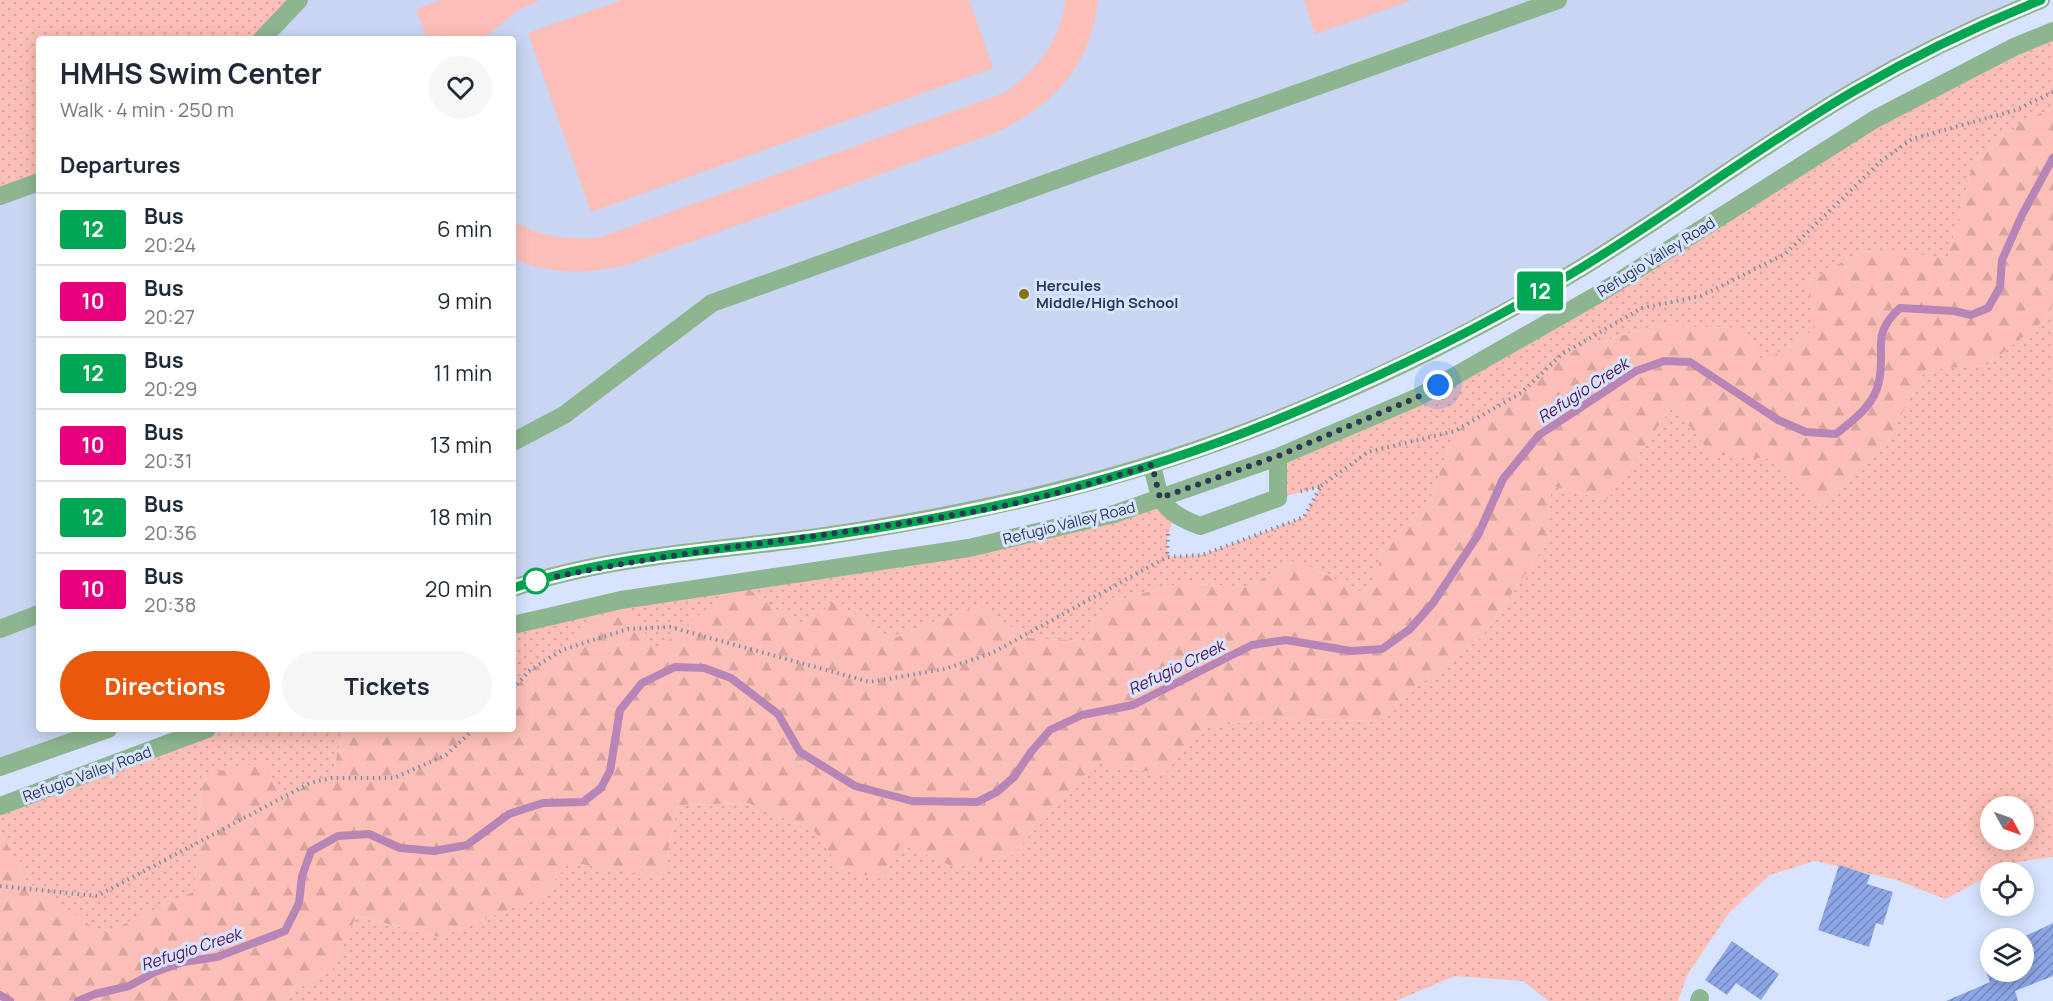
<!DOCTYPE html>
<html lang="en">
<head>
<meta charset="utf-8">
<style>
  :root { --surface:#fff; --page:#f6f6f7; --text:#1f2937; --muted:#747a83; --line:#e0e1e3; --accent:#ea580c }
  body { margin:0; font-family:Manrope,sans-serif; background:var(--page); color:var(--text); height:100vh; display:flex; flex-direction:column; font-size:22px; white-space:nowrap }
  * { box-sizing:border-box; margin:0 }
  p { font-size:20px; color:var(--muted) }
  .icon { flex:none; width:33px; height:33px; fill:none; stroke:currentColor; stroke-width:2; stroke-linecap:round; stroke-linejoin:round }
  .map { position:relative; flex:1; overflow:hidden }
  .panel { position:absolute; left:36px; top:36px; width:480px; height:696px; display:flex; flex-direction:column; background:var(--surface); border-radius:6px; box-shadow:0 3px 15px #0003 }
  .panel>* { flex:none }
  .badge { padding:0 12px; border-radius:4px; font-size:21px; line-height:39px }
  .needle { width:39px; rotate:130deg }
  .fabs { position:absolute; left:1980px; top:796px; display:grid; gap:12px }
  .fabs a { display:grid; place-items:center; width:54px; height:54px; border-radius:50%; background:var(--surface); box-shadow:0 3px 15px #0003; font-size:30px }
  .you { position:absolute; width:30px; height:30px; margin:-15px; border:4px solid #fff; border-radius:50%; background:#1a73e8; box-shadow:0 0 0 9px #1a73e833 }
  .map>.badge { position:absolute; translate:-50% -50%; box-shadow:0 0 0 3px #fff }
  h2 { padding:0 24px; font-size:22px; line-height:54px }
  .round { display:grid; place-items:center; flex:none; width:63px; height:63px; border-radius:32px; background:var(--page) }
  .overview { display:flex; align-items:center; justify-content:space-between; height:102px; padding:0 24px }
  h1 { font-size:28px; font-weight:700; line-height:45px }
  .cta { display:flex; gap:12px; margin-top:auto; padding:12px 24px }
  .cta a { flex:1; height:69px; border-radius:36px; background:var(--accent); color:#fff; font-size:24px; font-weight:700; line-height:69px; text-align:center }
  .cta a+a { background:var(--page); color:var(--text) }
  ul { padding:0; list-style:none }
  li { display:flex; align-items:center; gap:18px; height:72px; padding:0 24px; border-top:2px solid var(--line) }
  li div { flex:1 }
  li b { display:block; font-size:22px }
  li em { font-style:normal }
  li .badge { min-width:66px; font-weight:700; text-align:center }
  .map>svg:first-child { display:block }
  .built { fill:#c9d5f2 }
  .grass { fill:url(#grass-dots); fill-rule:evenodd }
  .forest { fill:url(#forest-firs) }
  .park { fill:#fcbfb7 }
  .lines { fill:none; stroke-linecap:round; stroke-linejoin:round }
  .stream { stroke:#b885b7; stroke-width:8 }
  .building { fill:url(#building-hatch) }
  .path { stroke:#808ba6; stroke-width:4; stroke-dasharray:1.5 4.5; stroke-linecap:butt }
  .minor { stroke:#8cb590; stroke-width:18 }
  .line-casing { stroke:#fff; stroke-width:14 }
  .line { stroke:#00a651; stroke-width:9 }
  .walk { stroke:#2d3852; stroke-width:6; stroke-dasharray:0 10.8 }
  .poi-dot { fill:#8d6d11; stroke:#d8e4ff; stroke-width:2 }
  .stop-dot { fill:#fff; stroke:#00a651; stroke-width:3 }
  .labels { text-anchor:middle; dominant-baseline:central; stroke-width:6; stroke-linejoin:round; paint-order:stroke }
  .street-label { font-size:15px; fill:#2d3852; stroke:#d8e4ff }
  .poi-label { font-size:15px; font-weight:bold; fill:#2d3852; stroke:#d8e4ff; text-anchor:start }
  .water-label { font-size:16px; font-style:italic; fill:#4f1150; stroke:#d8e4ff }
</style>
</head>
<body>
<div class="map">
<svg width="2053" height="1001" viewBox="0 0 2053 1001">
  <defs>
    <pattern id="grass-dots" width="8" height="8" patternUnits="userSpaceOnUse" patternTransform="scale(1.5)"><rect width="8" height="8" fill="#fcbfb7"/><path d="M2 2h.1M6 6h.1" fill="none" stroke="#d8a59f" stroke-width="1.8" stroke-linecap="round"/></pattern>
    <pattern id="forest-firs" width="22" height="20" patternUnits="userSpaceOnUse" patternTransform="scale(1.5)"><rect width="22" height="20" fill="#fcbfb7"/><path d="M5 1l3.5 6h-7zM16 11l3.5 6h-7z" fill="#d8a59f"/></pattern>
    <pattern id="building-hatch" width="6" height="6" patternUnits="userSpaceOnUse" patternTransform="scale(1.5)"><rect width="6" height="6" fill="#8da6e6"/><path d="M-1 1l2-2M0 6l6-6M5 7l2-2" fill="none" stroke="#7488bd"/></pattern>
  </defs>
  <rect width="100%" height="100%" fill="#d8e4ff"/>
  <path class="built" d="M299 0H2041L1928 50 1581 268 1395 369 1105 479 513 588V39H262Z
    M39 182V729H108L0 767V196Z"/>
  <path class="grass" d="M0 0H299L262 39H39V182L0 196Z
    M2053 31V108L2023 121 1973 163 1948 257 1860 251 1808 283 1816 329 1762 363 1745 328 1653 326 1562 354 1521 393 1455 431 1431 497 1383 550 1369 596 1296 560 1247 587 1182 583 1110 602 1084 641 1029 638 977 606 892 639 834 601 803 629 739 582 657 651 621 600 562 650 529 671 513 689V625C725 566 952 573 1160 498L1174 516 1167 539 1168 557 1202 555 1304 517 1320 487 1278 498V457L1418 397 1597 295 1875 119 2014 47Z
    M2053 303V857L2012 863 1946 899 1896 880 1815 861 1770 875 1729 913 1687 975 1678 1001H1548L1523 981 1455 976 1396 1001H278L286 994 333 969 355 916 439 937 540 897 570 861 662 878 678 805 748 803 814 831 842 870 900 843 952 866 1012 855 1096 763 1165 774 1201 728 1274 718 1372 721 1482 637 1548 541 1551 486 1607 500 1674 404 1711 454 1768 459 1819 505 1888 440 1925 370 1987 365 2047 318ZM1990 807H2024V840H1990Z
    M207 729H347L339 747 331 778 309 783 286 797 202 775 195 891 103 934 26 881 0 830V806Z"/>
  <path class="forest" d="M2053 108V303L2047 318 1987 365 1925 370 1888 440 1819 505 1768 459 1711 454 1673 405 1607 500 1551 486 1548 541 1482 637 1372 721 1274 718 1201 728 1165 774 1096 763 1012 855 952 866 900 844 883 879 842 870 814 831 748 803 678 805 662 878 570 862 540 897 439 937 356 916 333 969 286 994 278 1001H0V830L26 881 103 934 195 891 202 775 262 762 286 797 310 783 331 778 339 747 347 729H513V689L529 671 562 650 621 600 657 650 739 582 803 629 834 601 892 639 977 606 1029 638 1084 641 1110 602 1182 583 1247 587 1296 560 1369 596 1383 550 1431 497 1455 431 1521 393 1562 354 1653 326 1745 328 1762 363 1815 329 1808 283 1860 251 1948 257 1973 163 2023 121Z"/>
  <path class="park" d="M442 0H540L518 10 483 39H443L445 34 427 39 416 9Z
    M622 0H969L993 68 591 212 528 33Z
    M1065 0H1098C1091 66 1053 106 995 133L629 264C590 274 551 276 513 258V221C540 237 568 240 598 238L1004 93C1036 71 1062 40 1065 0Z
    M1304 0H1413L1315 34Z"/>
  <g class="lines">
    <path class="stream" d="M0 995 10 1001
      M78 1001 95 994 129 986 155 972 183 962 217 957 285 931 299 903 302 876 311 851 338 836 369 834 400 848 434 851 467 845 509 814 543 803 583 802 601 788 610 771 620 710 642 683 675 667 704 668 731 678 778 714 800 752 855 786 912 801 977 802 997 792 1014 777 1031 752 1050 730 1082 715 1133 705 1252 645 1286 640 1351 651 1382 649 1410 629 1433 603 1478 535 1503 479 1539 435 1636 371 1664 361 1690 362 1778 420 1806 432 1836 434C1853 420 1875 405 1879 381 1886 349 1870 335 1900 308L1954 311 1971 315 1988 308 2000 287 2002 260 2022 215 2053 158"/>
  </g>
  <path class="building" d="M1839 865 1870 875 1867 884 1893 892 1883 925 1876 923 1869 947 1818 930Z
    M2053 923V976L2015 991 2018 1001H1946L1990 982 1980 955 1990 951V972H2024V939H2019Z
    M1732 941 1779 974 1761 1000 1736 983 1727 995 1705 980Z"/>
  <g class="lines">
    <path class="path" d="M1321 486 1368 452 1455 431 1521 393 1562 354 1642 308 1701 296 1785 254 1881 161 1912 139 2016 110 2053 92
      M1168 534 1167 557 1202 555 1304 517 1321 486 1298 492
      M513 689 529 671 562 650 628 629 670 627 870 682 945 669 992 653 1167 557
      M0 886 97 896 310 783 331 778H394L446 755 474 729"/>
    <path class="minor" d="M262 39 299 0
      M0 196 39 182
      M513 442 564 415 712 303 1558 0
      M1152 465C1161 504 1162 511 1200 526L1278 498V457
      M513 588C613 554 721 551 825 536 979 513 1131 479 1276 420 1381 378 1484 327 1581 268 1673 212 1760 146 1854 91 1914 56 1976 26 2041 0
      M513 625 621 600 969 548 1114 514 1278 457 1418 397 1597 295 1875 119 2014 47 2053 31
      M0 629 39 614
      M0 767 108 729
      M0 806 207 729
      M1699 1001 1700 998"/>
  </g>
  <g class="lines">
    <defs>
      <path id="line" d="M513 588C613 554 721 551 825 536 979 514 1131 480 1276 420 1381 377 1484 327 1581 268 1673 212 1760 146 1854 91 1914 56 1976 26 2041 0"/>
    </defs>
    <use href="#line" class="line-casing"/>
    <use href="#line" class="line"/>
    <path class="walk" d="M536 581C680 549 827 538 971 512 1032 502 1093 483 1152 465L1160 498 1278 456 1418 397 1438 385"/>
  </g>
  <circle class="poi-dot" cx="1024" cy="294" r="6"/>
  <circle class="stop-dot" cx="536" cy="581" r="12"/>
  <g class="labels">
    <g class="street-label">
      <text transform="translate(1656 257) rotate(-32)">Refugio Valley Road</text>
      <text transform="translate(1069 523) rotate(-14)">Refugio Valley Road</text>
      <text transform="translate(87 774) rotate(-20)">Refugio Valley Road</text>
    </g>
    <g class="poi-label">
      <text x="1036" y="285">Hercules<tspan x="1036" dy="17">Middle/High School</tspan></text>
    </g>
    <g class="water-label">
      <text transform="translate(1583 390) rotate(-33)">Refugio Creek</text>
      <text transform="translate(1176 667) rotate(-26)">Refugio Creek</text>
      <text transform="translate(191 949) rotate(-18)">Refugio Creek</text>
    </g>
  </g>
</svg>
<div class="fabs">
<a><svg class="needle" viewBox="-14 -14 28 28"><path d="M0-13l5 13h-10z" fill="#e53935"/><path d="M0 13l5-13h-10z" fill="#747a83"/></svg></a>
<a><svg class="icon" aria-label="locate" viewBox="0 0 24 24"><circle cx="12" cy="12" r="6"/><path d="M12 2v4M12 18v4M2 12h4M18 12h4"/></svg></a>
<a><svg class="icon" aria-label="layers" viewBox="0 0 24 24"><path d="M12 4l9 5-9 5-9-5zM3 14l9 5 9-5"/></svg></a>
</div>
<div class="you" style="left:1438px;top:385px"></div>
<b class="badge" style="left:1540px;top:291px;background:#00a651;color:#fff">12</b>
<section class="panel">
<div class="overview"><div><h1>HMHS Swim Center</h1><p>Walk · 4 min · 250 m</p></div><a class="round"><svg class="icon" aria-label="heart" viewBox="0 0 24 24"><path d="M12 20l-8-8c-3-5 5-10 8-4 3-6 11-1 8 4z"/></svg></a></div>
<h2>Departures</h2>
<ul>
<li><span class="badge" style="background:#00a651;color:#fff">12</span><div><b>Bus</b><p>20:24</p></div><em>6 min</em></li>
<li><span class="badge" style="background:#e6007e;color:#fff">10</span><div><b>Bus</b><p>20:27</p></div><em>9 min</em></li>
<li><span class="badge" style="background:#00a651;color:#fff">12</span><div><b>Bus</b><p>20:29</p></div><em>11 min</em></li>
<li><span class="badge" style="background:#e6007e;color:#fff">10</span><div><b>Bus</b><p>20:31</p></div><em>13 min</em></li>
<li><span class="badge" style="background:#00a651;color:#fff">12</span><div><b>Bus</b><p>20:36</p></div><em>18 min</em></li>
<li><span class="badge" style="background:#e6007e;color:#fff">10</span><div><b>Bus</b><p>20:38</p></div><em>20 min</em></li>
</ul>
<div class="cta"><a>Directions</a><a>Tickets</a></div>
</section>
</div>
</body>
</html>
